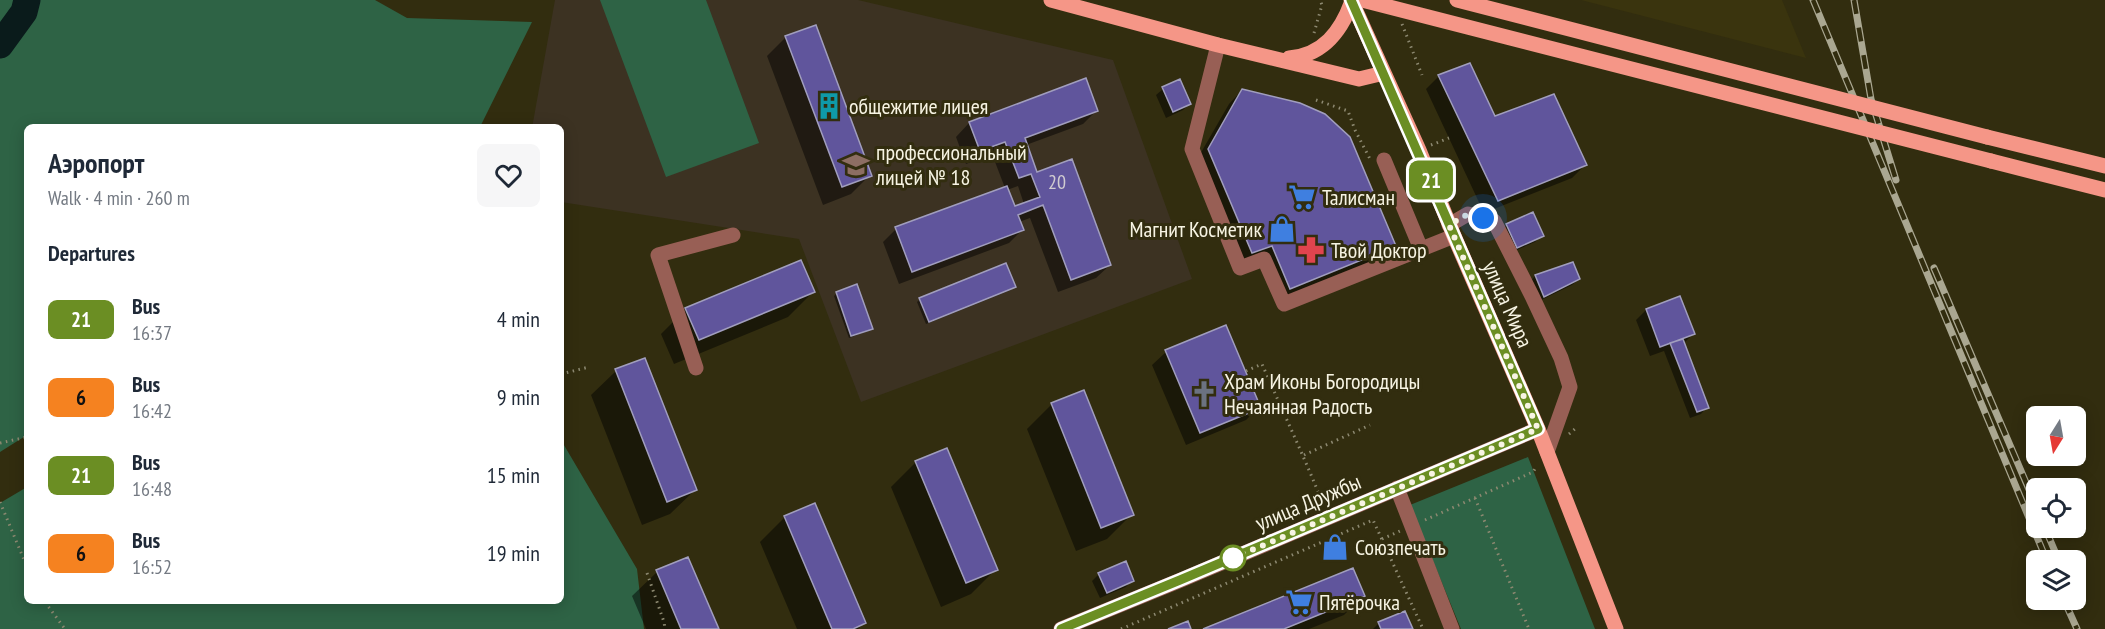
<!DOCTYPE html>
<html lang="en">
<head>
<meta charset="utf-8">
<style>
  :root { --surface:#fff; --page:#f6f6f7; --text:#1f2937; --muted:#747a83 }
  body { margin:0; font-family:"PT Sans Narrow",sans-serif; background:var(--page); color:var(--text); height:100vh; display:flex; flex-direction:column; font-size:22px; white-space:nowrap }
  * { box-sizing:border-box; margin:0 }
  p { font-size:20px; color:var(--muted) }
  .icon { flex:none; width:33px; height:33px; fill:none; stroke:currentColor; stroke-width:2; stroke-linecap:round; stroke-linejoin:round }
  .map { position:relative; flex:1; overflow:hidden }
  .drawer { position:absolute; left:24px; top:124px; width:540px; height:480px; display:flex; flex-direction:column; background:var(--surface); border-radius:9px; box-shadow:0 3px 15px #0003 }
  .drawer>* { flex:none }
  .badge { padding:0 12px; border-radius:9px; font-size:21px; line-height:39px }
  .needle { width:39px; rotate:191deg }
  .fabs { position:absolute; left:2026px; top:406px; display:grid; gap:12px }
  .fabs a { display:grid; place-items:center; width:60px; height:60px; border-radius:9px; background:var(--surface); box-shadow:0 3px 15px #0003; font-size:30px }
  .you { position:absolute; width:30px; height:30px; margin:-15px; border:4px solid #fff; border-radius:50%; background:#1a73e8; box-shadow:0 0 0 9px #1a73e833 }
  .map>.badge { position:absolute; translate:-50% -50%; box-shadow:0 0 0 3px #fff }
  h2 { padding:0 24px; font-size:22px; line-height:54px }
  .round { display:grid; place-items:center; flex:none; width:63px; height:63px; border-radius:9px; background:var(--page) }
  .summary { display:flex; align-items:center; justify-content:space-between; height:102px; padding:0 24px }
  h1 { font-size:28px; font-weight:800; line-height:45px }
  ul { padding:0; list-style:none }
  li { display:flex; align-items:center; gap:18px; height:78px; padding:0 24px }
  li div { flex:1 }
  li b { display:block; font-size:22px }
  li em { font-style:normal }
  li .badge { min-width:66px; font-weight:700; text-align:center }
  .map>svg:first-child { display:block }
  .built { fill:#3a340e }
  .education { fill:#3c3222 }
  .green { fill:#2e6345 }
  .shadow { fill:#0007; fill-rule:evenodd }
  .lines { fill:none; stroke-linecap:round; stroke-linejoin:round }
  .river { stroke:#0a1b1b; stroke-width:27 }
  .building { fill:#60559c; stroke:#a19ebe; stroke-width:1.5 }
  .path { stroke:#8d8971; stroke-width:3; stroke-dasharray:1.5 4.5; stroke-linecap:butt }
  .minor { stroke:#985f55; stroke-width:15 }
  .major { stroke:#f59687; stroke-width:15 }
  .rail-casing { stroke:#aaa791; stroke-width:7 }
  .rail { stroke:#322d0f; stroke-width:4.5; stroke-dasharray:14; stroke-linecap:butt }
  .major-bridge { stroke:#f59687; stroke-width:15 }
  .line-casing { stroke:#fff; stroke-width:14 }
  .line { stroke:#6b8e23; stroke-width:9 }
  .walk { stroke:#f7f4e3; stroke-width:6; stroke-dasharray:0 10.8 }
  .stop-dot { fill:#fff; stroke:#6b8e23; stroke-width:3 }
  .labels { text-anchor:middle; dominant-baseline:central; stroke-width:6; stroke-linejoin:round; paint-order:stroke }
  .number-label { font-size:20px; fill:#d1ccd1 }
  .poi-label { font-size:22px; fill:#f7f4e3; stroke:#322d0f; text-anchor:start }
  .street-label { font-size:22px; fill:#f7f4e3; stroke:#322d0f }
</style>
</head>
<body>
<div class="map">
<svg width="2105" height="629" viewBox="0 0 2105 629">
  <rect width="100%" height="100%" fill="#322d0f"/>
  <path class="built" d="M1581 0H1782L1806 58Z"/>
  <path class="education" d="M555 0H858L1113 60 1192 279 861 402 799 239 561 202V128H532Z"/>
  <path class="green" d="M0 0H375L407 18 532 22 480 127 27 128V435L0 452Z
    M600 0H706L759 143 666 177Z
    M561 440 637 569 644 629H0V503L27 487V602H561Z
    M1528 457 1595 629H1461L1410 505Z"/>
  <path class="shadow" d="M786 37 870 175 851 194 823 205 767 56Z
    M1439 76 1494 118 1585 165 1572 178 1484 213 1426 89Z
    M1085 80 1097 110 1083 124 1026 145 1036 174 1110 265 1096 278 1058 292 1030 218 1019 222 1022 230 1009 243 899 284 883 242 896 229 1005 188 992 154 966 164 956 137 969 123ZM1018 186 1024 204 1014 208 1007 190Z
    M1163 89 1189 104 1183 110 1166 118 1156 95Z
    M1242 90 1394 246 1381 259 1276 302 1259 258 1238 266 1195 163 1229 104Z
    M1507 225 1542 235 1535 242 1510 253 1500 231Z
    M1572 264 1579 279 1572 285 1537 302 1529 283 1535 276Z
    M1014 287 1011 290 926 324 917 302 920 299Z
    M813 292 788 317 674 364 661 334 686 309Z
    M837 293 871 328 868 331 849 338 834 296Z
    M1679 298 1693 334 1683 344 1707 407 1701 414 1690 418 1664 351 1650 356 1636 320 1646 310Z
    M1166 352 1259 407 1246 420 1186 445 1152 365Z
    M644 360 695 490 670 514 642 525 591 395 616 371Z
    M1052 404 1132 514 1107 539 1076 551 1027 429Z
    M916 462 996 569 971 594 941 607 891 487Z
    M785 517 864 623 858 629H797L760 542Z
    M657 572 717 629H646L632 596Z
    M1099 574 1132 580 1126 587 1100 598 1092 581Z
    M1363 596 1344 615 1309 629H1207Z
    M1379 623 1411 629H1373Z"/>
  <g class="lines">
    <path class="river" d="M0 45 24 12 27 0"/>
  </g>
  <path class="building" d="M816 25 872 176 842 187 785 36Z
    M1470 63 1495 116 1554 94 1587 165 1498 201 1438 75Z
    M1086 78 1098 111 1025 138 1037 172 1072 159 1111 265 1071 280 1043 205 1018 215 1024 230 912 272 895 227 1007 186 1015 206 1040 197 1031 174 1019 178 1005 142 980 151 969 122Z
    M1180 79 1191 104 1173 112 1162 87Z
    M1242 89 1300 103 1325 114 1350 137 1396 246 1290 289 1272 246 1252 253 1208 149Z
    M1533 212 1544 236 1517 248 1506 224Z
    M801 260 815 292 699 340 685 308Z
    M1573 262 1580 279 1544 297 1535 275Z
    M1006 263 1016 287 929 322 919 298Z
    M857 284 873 329 851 336 836 292Z
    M1680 296 1695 334 1660 347 1646 309Z
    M1226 325 1261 408 1200 433 1165 350Z
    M1683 339 1709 408 1697 412 1670 343Z
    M645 358 697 490 667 502 615 369Z
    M1084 390 1134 515 1101 528 1051 403Z
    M947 448 998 570 966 583 915 461Z
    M815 503 866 623 853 629H832L784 516Z
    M688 557 719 629H681L656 570Z
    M1126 561 1134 581 1107 593 1098 573Z
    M1353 568 1365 596 1284 629H1203Z
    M1405 611 1413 629H1381L1378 622Z
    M1188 621 1191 629H1168Z"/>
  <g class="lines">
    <path class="path" d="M1402 24 1422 75
      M1314 33 1322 5 1320 0
      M1316 100 1348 111 1355 130 1370 159
      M1431 145 1449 138
      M1246 371 1262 364C1282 410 1304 456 1323 504
      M561 374 589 367
      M1569 434 1576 428
      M0 443 27 437
      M1304 455 1370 425
      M1475 498 1529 629
      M0 502 27 567
      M1425 520 1533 472 1537 466
      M1382 539 1400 531
      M647 573 664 622 665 629
      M45 602 65 629
      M1121 629 1373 520 1423 629"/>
    <path class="minor" d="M1218 45 1192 149 1240 268 1264 259 1284 304 1454 236
      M1384 160 1421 249
      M1449 225 1468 214 1494 221 1532 296 1561 358 1570 387 1547 452
      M696 368 658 255 733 235
      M1397 488 1452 629
      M1061 629 1181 580 1538 429"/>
    <path class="major" d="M1051 0 1218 45 1359 79 1384 73
      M1351 0 1419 150 1454 236 1538 429 1616 629
      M1289 58C1323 55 1341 32 1352 1
      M1987 137 2105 166
      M1991 161 2105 190"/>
    <defs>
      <path id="rail" d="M1813 0 2047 561
        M1854 0 1871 99 1896 180
        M1934 268 2037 508
        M2045 528 2059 561
        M2064 600 2077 629"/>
    </defs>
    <use href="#rail" class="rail-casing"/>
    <use href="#rail" class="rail"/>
    <path class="major-bridge" d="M1362 0 1991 161
      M1457 0 1987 137"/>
  </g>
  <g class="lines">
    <defs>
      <path id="line" d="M1061 629 1180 580 1538 429C1476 286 1414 142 1351 0"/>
    </defs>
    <use href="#line" class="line-casing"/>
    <use href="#line" class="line"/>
    <path class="walk" d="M1233 558 1538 429 1449 225 1468 214 1483 218"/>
  </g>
  <defs>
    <symbol id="building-bare" viewBox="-9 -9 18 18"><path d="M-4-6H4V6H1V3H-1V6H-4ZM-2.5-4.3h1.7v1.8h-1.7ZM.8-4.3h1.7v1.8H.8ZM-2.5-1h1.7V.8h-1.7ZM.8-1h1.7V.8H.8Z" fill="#0f9aa8" stroke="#322d0f" stroke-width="2.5" paint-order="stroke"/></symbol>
    <symbol id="university-bare" viewBox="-9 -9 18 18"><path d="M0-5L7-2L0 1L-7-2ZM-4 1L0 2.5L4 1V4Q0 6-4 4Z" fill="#8d6e63" stroke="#322d0f" stroke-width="2.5" paint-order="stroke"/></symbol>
    <symbol id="supermarket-bare" viewBox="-9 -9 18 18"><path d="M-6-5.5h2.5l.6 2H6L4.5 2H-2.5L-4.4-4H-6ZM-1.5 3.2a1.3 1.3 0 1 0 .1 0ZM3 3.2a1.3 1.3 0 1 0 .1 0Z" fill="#3f7fe0" stroke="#322d0f" stroke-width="2.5" paint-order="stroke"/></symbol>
    <symbol id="shop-bare" viewBox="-9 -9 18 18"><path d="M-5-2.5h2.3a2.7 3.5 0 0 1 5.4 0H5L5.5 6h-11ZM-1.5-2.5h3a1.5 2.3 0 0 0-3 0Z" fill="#3f7fe0" stroke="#322d0f" stroke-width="2.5" paint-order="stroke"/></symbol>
    <symbol id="pharmacy-bare" viewBox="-9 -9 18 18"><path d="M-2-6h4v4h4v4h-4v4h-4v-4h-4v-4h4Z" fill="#e0444e" stroke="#322d0f" stroke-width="2.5" paint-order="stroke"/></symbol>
    <symbol id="church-bare" viewBox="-9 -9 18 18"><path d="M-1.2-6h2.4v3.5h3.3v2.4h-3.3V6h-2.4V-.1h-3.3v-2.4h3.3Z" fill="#6b7280" stroke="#322d0f" stroke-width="2.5" paint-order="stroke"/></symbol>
  </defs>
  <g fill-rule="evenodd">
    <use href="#building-bare" x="810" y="87" width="38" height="38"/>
    <use href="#university-bare" x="837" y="146" width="38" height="38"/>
    <use href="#supermarket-bare" x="1283" y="178" width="38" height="38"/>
    <use href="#shop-bare" x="1263" y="210" width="38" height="38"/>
    <use href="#pharmacy-bare" x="1292" y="231" width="38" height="38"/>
    <use href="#church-bare" x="1185" y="375" width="38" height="38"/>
    <use href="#shop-bare" x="1316" y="528" width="38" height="38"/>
    <use href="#supermarket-bare" x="1280" y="583" width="38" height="38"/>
  </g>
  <circle class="stop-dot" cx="1233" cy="558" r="12"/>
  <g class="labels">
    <g class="number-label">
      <text x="1057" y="182">20</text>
    </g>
    <g class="poi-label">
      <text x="849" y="106">общежитие лицея</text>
      <text x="876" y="152">профессиональный<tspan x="876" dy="25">лицей № 18</tspan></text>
      <text x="1322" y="197">Талисман</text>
      <text x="1262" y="229" text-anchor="end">Магнит Косметик</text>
      <text x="1331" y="250">Твой Доктор</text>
      <text x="1224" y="381">Храм Иконы Богородицы<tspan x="1224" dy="25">Нечаянная Радость</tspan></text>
      <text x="1355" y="547">Союзпечать</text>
      <text x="1319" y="602">Пятёрочка</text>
    </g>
    <g class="street-label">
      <text transform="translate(1508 304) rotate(66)">улица Мира</text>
      <text transform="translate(1308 502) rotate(-23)">улица Дружбы</text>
    </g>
  </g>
</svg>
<div class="fabs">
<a><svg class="needle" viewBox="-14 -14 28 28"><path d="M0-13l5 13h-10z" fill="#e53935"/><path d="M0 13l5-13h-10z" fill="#747a83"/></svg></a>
<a><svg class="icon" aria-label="locate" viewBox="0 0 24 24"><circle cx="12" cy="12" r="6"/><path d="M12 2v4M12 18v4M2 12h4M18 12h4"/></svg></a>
<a><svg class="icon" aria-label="layers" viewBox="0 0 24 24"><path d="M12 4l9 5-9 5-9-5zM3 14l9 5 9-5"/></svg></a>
</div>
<div class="you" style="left:1483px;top:218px"></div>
<b class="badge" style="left:1431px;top:180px;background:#6b8e23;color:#fff">21</b>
<section class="drawer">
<div class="summary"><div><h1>Аэропорт</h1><p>Walk · 4 min · 260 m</p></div><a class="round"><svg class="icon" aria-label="heart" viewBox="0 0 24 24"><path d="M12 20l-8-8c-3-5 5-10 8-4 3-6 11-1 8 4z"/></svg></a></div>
<h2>Departures</h2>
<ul>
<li><span class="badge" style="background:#6b8e23;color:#fff">21</span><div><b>Bus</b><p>16:37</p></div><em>4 min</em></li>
<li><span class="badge" style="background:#f58220;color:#111">6</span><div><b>Bus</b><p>16:42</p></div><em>9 min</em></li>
<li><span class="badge" style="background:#6b8e23;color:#fff">21</span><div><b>Bus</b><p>16:48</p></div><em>15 min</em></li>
<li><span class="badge" style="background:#f58220;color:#111">6</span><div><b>Bus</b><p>16:52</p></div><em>19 min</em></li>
</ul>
</section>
</div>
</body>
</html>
